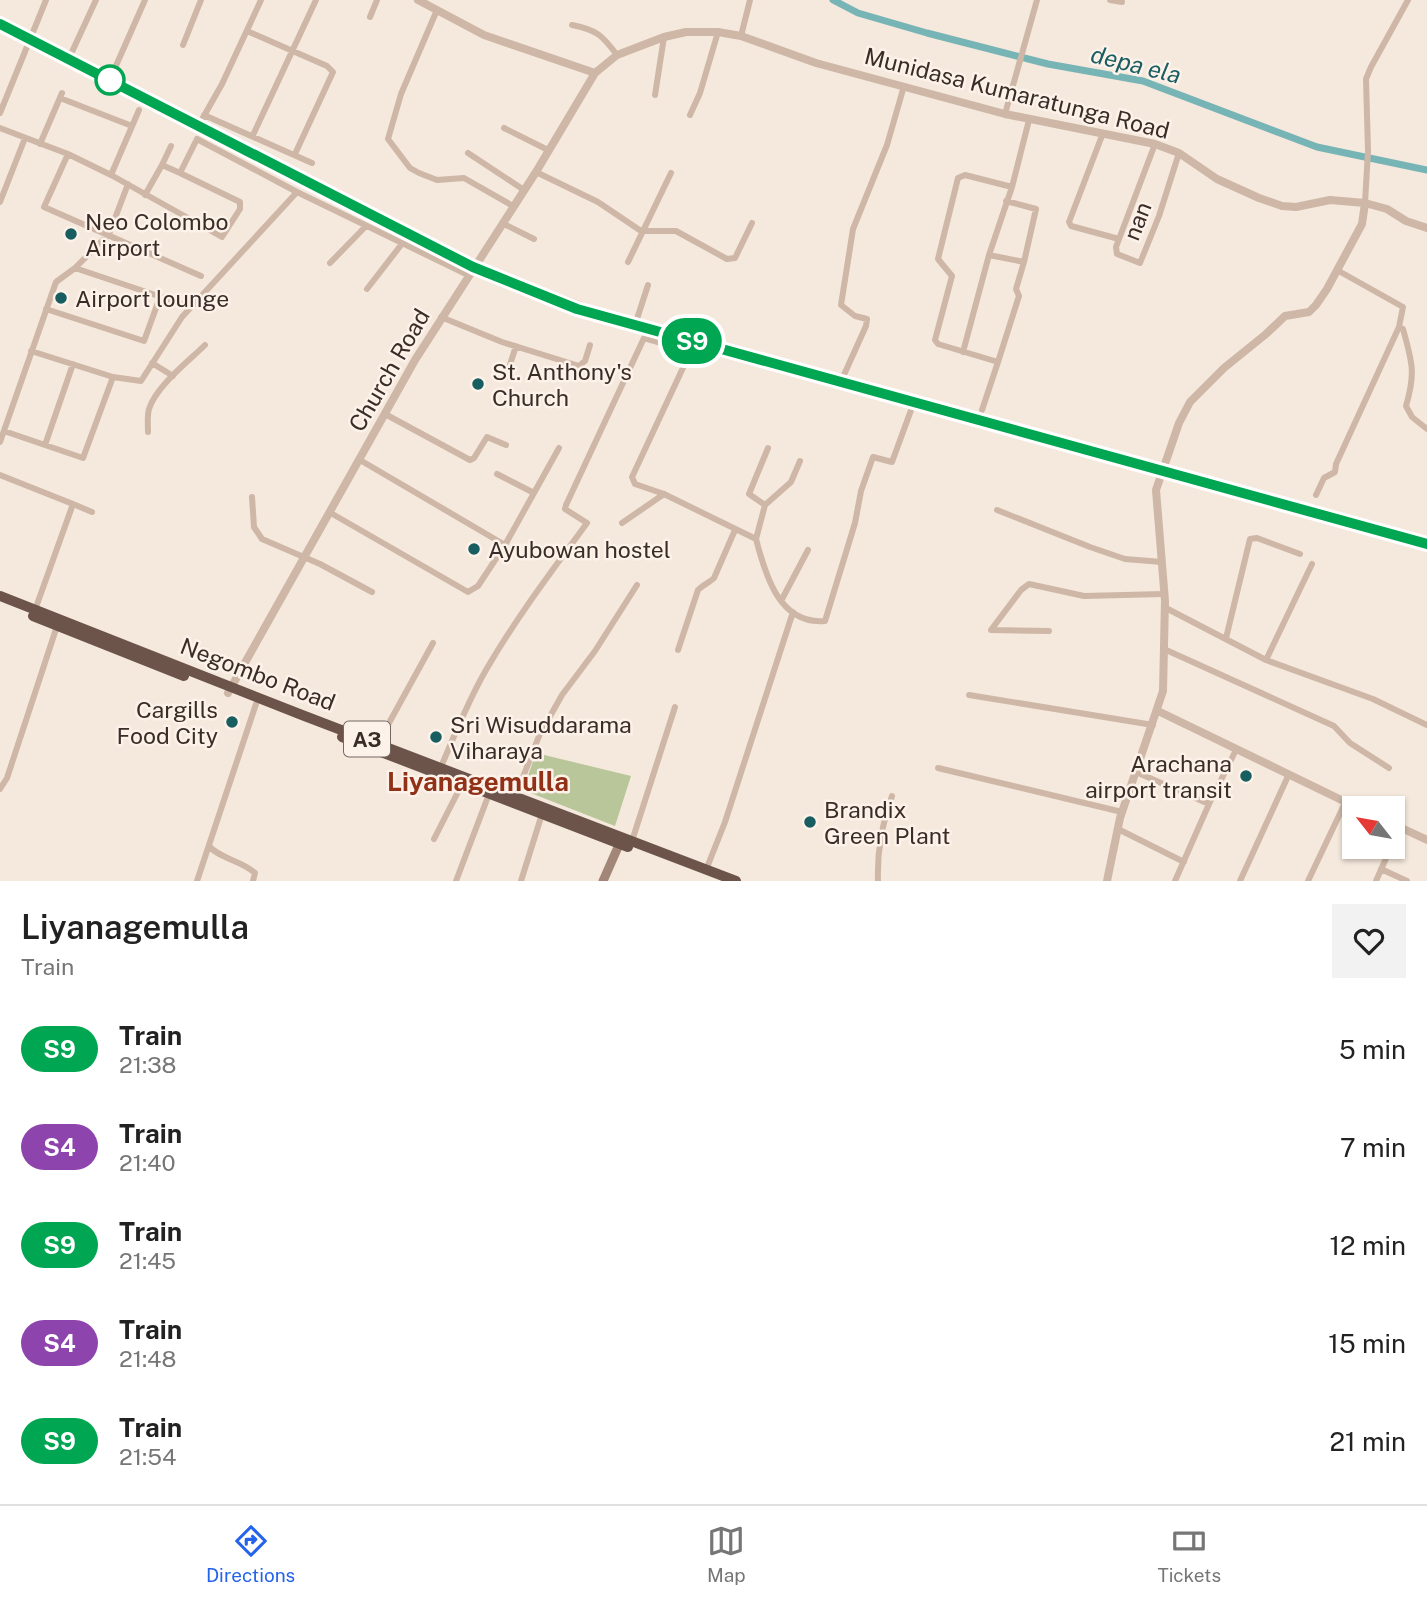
<!DOCTYPE html>
<html lang="en">
<head>
<meta charset="utf-8">
<style>
  :root { --surface:#fff; --page:#f2f2f2; --text:#222; --muted:#767676; --line:#e0e0e0; --accent:#2563eb }
  body { margin:0; font-family:"Public Sans",sans-serif; background:var(--page); color:var(--text); height:100vh; display:flex; flex-direction:column; font-size:26px; white-space:nowrap }
  * { box-sizing:border-box; margin:0 }
  p { font-size:23px; color:var(--muted) }
  .icon { flex:none; width:38px; height:38px; fill:none; stroke:currentColor; stroke-width:2; stroke-linecap:round; stroke-linejoin:round }
  .map { position:relative; height:881px; overflow:hidden }
  .side { display:flex; flex-direction:column; background:var(--surface); flex:1 }
  .side>* { flex:none }
  .badge { padding:0 14px; border-radius:23px; font-size:24px; line-height:46px }
  .needle { width:46px; rotate:301deg }
  .buttons { position:absolute; left:1342px; top:796px; display:grid; gap:14px }
  .buttons a { display:grid; place-items:center; width:63px; height:63px; border-radius:0px; background:var(--surface); box-shadow:0 2px 5px #0004; font-size:35px }
  .map>.badge { position:absolute; translate:-50% -50%; box-shadow:0 0 0 4px #fff }
  .round { display:grid; place-items:center; flex:none; width:74px; height:74px; border-radius:0px; background:var(--page) }
  .headline { display:flex; align-items:center; justify-content:space-between; height:119px; padding:0 21px }
  h1 { font-size:33px; font-weight:600; line-height:52px }
  ul { padding:0; list-style:none }
  li { display:flex; align-items:center; gap:21px; height:98px; padding:0 21px }
  li div { flex:1 }
  li b { display:block; font-size:26px }
  li em { font-style:normal }
  li .badge { min-width:77px; font-weight:700; text-align:center }
  .tabs { display:flex; justify-content:space-around; align-items:center; height:98px; border-top:2px solid var(--line); background:var(--surface); font-size:19px; color:var(--muted) }
  .tabs a { display:grid; justify-items:center; gap:4px }
  .tabs .on { color:var(--accent) }
  .map>svg:first-child { display:block }
  .green { fill:#b8c69a }
  .lines { fill:none; stroke-linecap:round; stroke-linejoin:round }
  .canal { stroke:#77b4b5; stroke-width:7 }
  .minor { stroke:#ceb7a6; stroke-width:6 }
  .tertiary { stroke:#ceb7a6; stroke-width:8 }
  .secondary { stroke:#a28677; stroke-width:9 }
  .trunk { stroke:#6c544a; stroke-width:10 }
  .rail { stroke:#3a2d28; stroke-width:2; stroke-dasharray:2 5; stroke-linecap:butt }
  .line-casing { stroke:#fff; stroke-width:16 }
  .line { stroke:#00a651; stroke-width:10 }
  .stop-dot { fill:#fff; stroke:#00a651; stroke-width:3.5 }
  .poi-dot { fill:#185d60; stroke:#fcf2e9; stroke-width:2.5 }
  .labels { text-anchor:middle; dominant-baseline:central; stroke-width:5; stroke-linejoin:round; paint-order:stroke }
  .shield { fill:#fcf2e9; stroke:#746862; stroke-width:2 }
  .shield-label { font-size:21px; font-weight:bold; fill:#3a2d28 }
  .street-label { font-size:23px; fill:#3a2d28; stroke:#fcf2e9 }
  .poi-label { font-size:23px; fill:#3a2d28; stroke:#fcf2e9; text-anchor:start }
  .water-label { font-size:24px; font-style:italic; fill:#185d60; stroke:#fcf2e9 }
  .quarter-label { font-size:26px; font-weight:bold; fill:#913218; stroke:#fcf2e9 }
</style>
</head>
<body>
<div class="map">
<svg width="1427" height="881" viewBox="0 0 1427 881">
  <rect width="100%" height="100%" fill="#f5e8dc"/>
  <path class="green" d="M536 753 631 776 615 826 523 790Z"/>
  <g class="lines">
    <path class="canal" d="M833 0 858 13 927 33 1048 64 1143 81 1317 147 1427 170"/>
    <path class="minor" d="M1110 0 1122 2
      M437 10 401 94 388 139 410 168 419 173 437 180 464 178 513 206
      M370 17 377 0
      M572 25C597 30 602 35 617 55
      M247 31 327 66 333 72 295 154
      M741 36 750 0
      M183 45 201 0
      M71 54 96 0
      M111 77 145 0
      M655 95 664 37
      M60 98 132 126
      M0 113 46 0
      M1005 114 1037 0
      M204 115 312 163
      M690 115 700 93 718 32
      M200 123 222 84 261 0
      M0 128 68 154 111 175 222 237 240 209V202L180 173
      M504 128 548 150
      M1103 133 1069 222 1071 226 1119 239 1155 144
      M253 135 316 0
      M40 144 62 93
      M468 153 524 190
      M68 154 44 207 201 276
      M162 165 171 146
      M536 172 598 202 641 231H676L727 259 735 258 752 223
      M111 175 139 110
      M1012 187 965 175 958 178 938 259 952 276 935 340 938 344 998 362 1019 296 1016 289 1024 262 989 255 1012 187 1029 120
      M145 195 162 165 180 173 197 139 297 192
      M1006 201 1036 209 1024 262
      M0 202 25 138
      M1365 203 1368 151 1366 79 1371 67 1408 0
      M502 223 534 239
      M1119 239 1116 247 1117 254 1140 263 1159 216 1179 153
      M628 262 671 173
      M330 263 366 226
      M474 265 590 308 740 352
      M75 268 191 307
      M1337 270 1403 307 1399 327 1403 329C1412 362 1416 372 1406 406L1412 417 1427 429
      M367 289 401 245
      M46 309 144 341 160 297
      M441 317 502 342 579 366 585 361 590 345
      M636 322 648 285
      M963 352 989 255
      M152 363 173 376
      M113 377 141 381 182 317 297 192 468 275
      M506 377 516 346
      M843 377 866 326 867 319 855 316 841 305 853 229 887 145 904 86
      M982 410 998 362
      M385 414 470 460 474 458 487 437 506 445
      M4 431 83 458 113 377 31 351
      M148 432C148 424 147 416 149 409 156 386 189 361 205 345
      M0 442 56 282 75 268 109 234 128 184
      M45 445 73 364
      M360 460 505 545
      M497 474 534 493
      M0 475 73 504 35 610
      M1316 495 1324 478 1335 472 1336 464 1399 327
      M252 497 254 527 262 539 320 564 372 592
      M73 504 92 512
      M765 505 791 482 800 461
      M997 510 1090 547 1125 559 1162 562
      M329 512 468 592 478 586 505 545 559 448
      M622 523 664 494
      M756 539 765 505 749 494 768 448
      M781 601 808 550
      M1164 607 1266 660 1373 699 1427 725
      M1049 631 991 630 1021 590 1029 584 1084 596 1164 594
      M1226 638 1250 539 1257 538 1300 554
      M1164 649 1334 726 1350 743 1389 768
      M678 650 698 590C704 584 709 583 714 578L735 530
      M1266 660 1312 564
      M969 695 1153 725
      M378 743 433 643
      M441 767C455 734 468 701 486 670 516 618 552 571 587 523L565 509 566 505 644 338 689 351V355L632 477 635 484 664 494 756 539C765 574 779 625 825 621L855 523 861 491 873 457 892 462 914 402
      M938 768 1122 812
      M1136 772 1209 804
      M0 789 7 778 57 626
      M516 795 539 736 562 695 595 651 637 585
      M1118 829 1184 862
      M434 839 462 784
      M632 841 675 707
      M1393 841 1399 827
      M209 846C220 859 241 860 255 873L253 881
      M1381 869 1407 881
      M706 870 725 822 793 612
      M197 881 256 704
      M456 881 489 794
      M521 881 542 814
      M878 881C877 850 882 825 892 796
      M1175 881 1209 804 1236 750
      M1240 881 1289 774
      M1308 881 1345 803
      M1376 881 1391 847"/>
    <path class="tertiary" d="M418 0 484 35 595 73
      M228 693 415 360 536 172 595 73 617 55 664 37 686 32H718L741 36 816 63 1005 114 1155 144 1179 153 1217 179 1259 198 1282 206 1296 207 1330 200 1365 203 1387 209 1406 221 1427 228
      M1158 711 1358 808
      M1393 824 1427 840
      M1107 881 1120 818 1163 691 1165 601 1156 490 1179 423 1190 402 1224 368 1266 334 1285 316 1309 312 1316 305 1327 289 1362 224 1365 203"/>
    <path class="secondary" d="M603 881 622 838"/>
    <path class="trunk" d="M0 596 302 715 736 881
      M33 616 184 676
      M342 737 628 847"/>
    <path class="rail" d="M0 24 473 267 577 309 1427 544"/>
  </g>
  <g class="lines">
    <defs>
      <path id="line" d="M0 24 473 267 577 309 1427 544"/>
    </defs>
    <use href="#line" class="line-casing"/>
    <use href="#line" class="line"/>
  </g>
  <circle class="stop-dot" cx="110" cy="80" r="14"/>
  <g class="poi-dot">
    <circle cx="71" cy="234" r="7"/>
    <circle cx="61" cy="298" r="7"/>
    <circle cx="478" cy="384" r="7"/>
    <circle cx="474" cy="549" r="7"/>
    <circle cx="232" cy="722" r="7"/>
    <circle cx="436" cy="737" r="7"/>
    <circle cx="1246" cy="776" r="7"/>
    <circle cx="810" cy="822" r="7"/>
  </g>
  <g class="labels">
    <rect class="shield" x="344" y="721.5" width="46" height="35" rx="5"/>
    <g class="shield-label">
      <text x="367" y="739">A3</text>
    </g>
    <g class="street-label">
      <text transform="translate(1017 93) rotate(14)">Munidasa Kumaratunga Road</text>
      <text transform="translate(1137 221) rotate(-69)">nan</text>
      <text transform="translate(389 370) rotate(-60)">Church Road</text>
      <text transform="translate(258 674) rotate(21)">Negombo Road</text>
    </g>
    <g class="poi-label">
      <text x="85" y="221">Neo Colombo<tspan x="85" dy="26">Airport</tspan></text>
      <text x="75" y="298">Airport lounge</text>
      <text x="492" y="371">St. Anthony's<tspan x="492" dy="26">Church</tspan></text>
      <text x="488" y="549">Ayubowan hostel</text>
      <text x="218" y="709" text-anchor="end">Cargills<tspan x="218" dy="26">Food City</tspan></text>
      <text x="450" y="724">Sri Wisuddarama<tspan x="450" dy="26">Viharaya</tspan></text>
      <text x="1232" y="763" text-anchor="end">Arachana<tspan x="1232" dy="26">airport transit</tspan></text>
      <text x="824" y="809">Brandix<tspan x="824" dy="26">Green Plant</tspan></text>
    </g>
    <g class="water-label">
      <text transform="translate(1136 64) rotate(14)">depa ela</text>
    </g>
    <g class="quarter-label">
      <text x="478" y="781">Liyanagemulla</text>
    </g>
  </g>
</svg>
<div class="buttons">
<a><svg class="needle" viewBox="-14 -14 28 28"><path d="M0-13l5 13h-10z" fill="#e53935"/><path d="M0 13l5-13h-10z" fill="#767676"/></svg></a>
</div>
<b class="badge" style="left:692px;top:341px;background:#00a651;color:#fff">S9</b>
</div>
<section class="side">
<div class="headline"><div><h1>Liyanagemulla</h1><p>Train</p></div><a class="round"><svg class="icon" aria-label="heart" viewBox="0 0 24 24"><path d="M12 20l-8-8c-3-5 5-10 8-4 3-6 11-1 8 4z"/></svg></a></div>
<ul>
<li><span class="badge" style="background:#00a651;color:#fff">S9</span><div><b>Train</b><p>21:38</p></div><em>5 min</em></li>
<li><span class="badge" style="background:#8e44ad;color:#fff">S4</span><div><b>Train</b><p>21:40</p></div><em>7 min</em></li>
<li><span class="badge" style="background:#00a651;color:#fff">S9</span><div><b>Train</b><p>21:45</p></div><em>12 min</em></li>
<li><span class="badge" style="background:#8e44ad;color:#fff">S4</span><div><b>Train</b><p>21:48</p></div><em>15 min</em></li>
<li><span class="badge" style="background:#00a651;color:#fff">S9</span><div><b>Train</b><p>21:54</p></div><em>21 min</em></li>
</ul>
</section>
<nav class="tabs">
<a class="on"><svg class="icon" aria-label="directions" viewBox="0 0 24 24"><path d="M12 3l9 9-9 9-9-9zM9 14v-3h6M13 9l2 2-2 2"/></svg>Directions</a>
<a><svg class="icon" aria-label="map" viewBox="0 0 24 24"><path d="M3 6l6-2 6 2 6-2v14l-6 2-6-2-6 2zM9 4v14M15 6v14"/></svg>Map</a>
<a><svg class="icon" aria-label="tickets" viewBox="0 0 24 24"><path d="M3 7h18v10H3zM15 7v10"/></svg>Tickets</a>
</nav>
</body>
</html>
